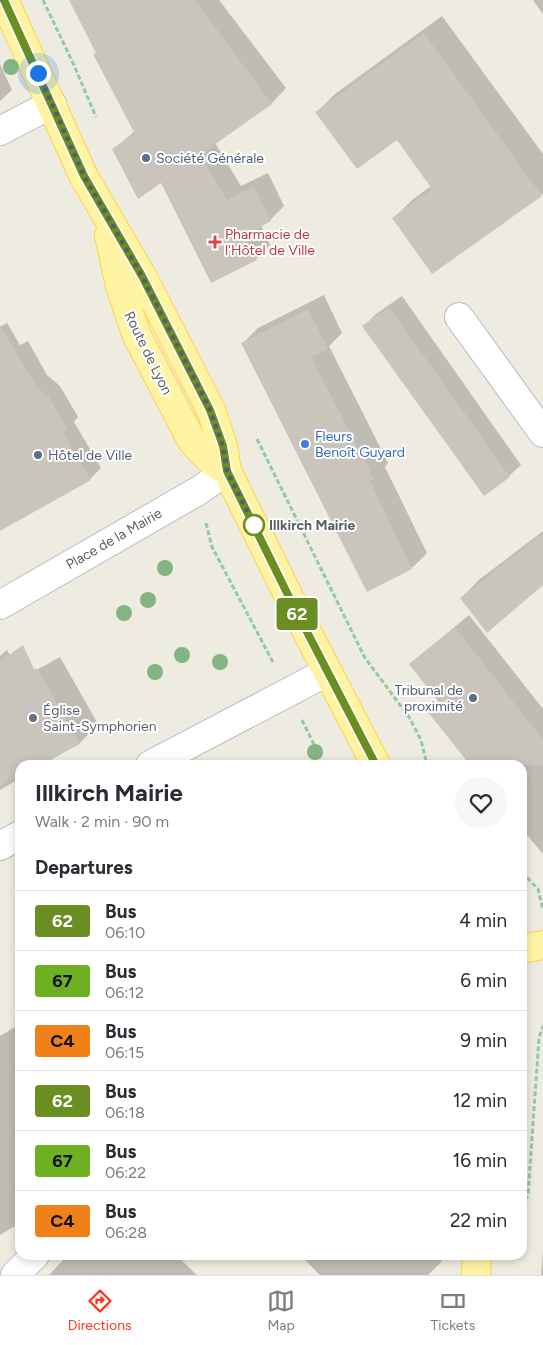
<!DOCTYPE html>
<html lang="en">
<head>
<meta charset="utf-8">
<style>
  :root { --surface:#fff; --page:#f7f7f7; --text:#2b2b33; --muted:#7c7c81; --line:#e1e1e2; --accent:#fa351a }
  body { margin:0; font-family:Figtree,sans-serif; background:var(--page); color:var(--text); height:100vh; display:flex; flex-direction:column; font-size:19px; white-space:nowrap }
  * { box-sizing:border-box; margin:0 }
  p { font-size:16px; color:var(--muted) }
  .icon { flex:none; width:28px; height:28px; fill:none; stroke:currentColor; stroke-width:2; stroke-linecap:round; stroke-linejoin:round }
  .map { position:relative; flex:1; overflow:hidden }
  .details { position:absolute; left:15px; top:760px; width:512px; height:500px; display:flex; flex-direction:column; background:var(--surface); border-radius:15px; box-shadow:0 2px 8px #0003 }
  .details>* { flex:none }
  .badge { padding:0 10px; border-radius:4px; font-size:18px; line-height:32px }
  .you { position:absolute; width:25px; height:25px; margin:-12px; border:4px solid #fff; border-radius:50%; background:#1a73e8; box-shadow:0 0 0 8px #1a73e833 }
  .map>.badge { position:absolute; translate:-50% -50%; box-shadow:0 0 0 2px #fff }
  h2 { padding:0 20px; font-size:19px; line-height:45px }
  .round { display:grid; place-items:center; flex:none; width:52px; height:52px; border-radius:26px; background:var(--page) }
  .head { display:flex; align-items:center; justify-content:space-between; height:85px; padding:0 20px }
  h1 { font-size:24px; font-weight:700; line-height:38px }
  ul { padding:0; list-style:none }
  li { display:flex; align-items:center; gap:15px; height:60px; padding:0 20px; border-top:1px solid var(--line) }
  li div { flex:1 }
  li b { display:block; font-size:19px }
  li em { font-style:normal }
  li .badge { min-width:55px; font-weight:700; text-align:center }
  .dock { display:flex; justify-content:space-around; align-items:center; height:70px; border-top:1px solid var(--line); background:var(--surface); font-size:14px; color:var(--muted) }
  .dock a { display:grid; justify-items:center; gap:2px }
  .dock .selected { color:var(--accent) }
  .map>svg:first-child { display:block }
  .shadow { fill:#0003 }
  .building { fill:#c9c5bd }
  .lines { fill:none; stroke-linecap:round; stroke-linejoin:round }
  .minor-casing { stroke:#b8bbc1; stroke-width:30 }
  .major-casing { stroke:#ffd348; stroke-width:30 }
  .path { stroke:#93c9a4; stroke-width:3; stroke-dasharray:5 2.5; stroke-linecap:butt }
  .minor { stroke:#fff; stroke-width:28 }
  .major { stroke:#fff4a4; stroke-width:28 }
  .tree { fill:#84b481 }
  .line-casing { stroke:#fff; stroke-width:11 }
  .line { stroke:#6b8e23; stroke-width:8 }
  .walk { stroke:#595d63; stroke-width:5; stroke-dasharray:0 9 }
  .service-dot { fill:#5c6f8a; stroke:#fff; stroke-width:2 }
  .health-dot { fill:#e0444e; stroke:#fff; stroke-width:2 }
  .shop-dot { fill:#3f7fe0; stroke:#fff; stroke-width:2 }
  .stop-dot { fill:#fff; stroke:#6b8e23; stroke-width:2.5 }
  .worship-dot { fill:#6b7280; stroke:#fff; stroke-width:2 }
  .labels { text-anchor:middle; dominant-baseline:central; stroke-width:4; stroke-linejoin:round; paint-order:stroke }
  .service-label { font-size:14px; fill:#4e5e75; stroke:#fff; text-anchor:start }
  .health-label { font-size:14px; fill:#be3a42; stroke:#fff; text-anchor:start }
  .street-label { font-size:14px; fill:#595d63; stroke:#fff }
  .shop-label { font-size:14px; fill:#366cbe; stroke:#fff; text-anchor:start }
  .stop-label { font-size:14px; font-weight:bold; fill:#595d63; stroke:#fff; text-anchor:start }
  .worship-label { font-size:14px; fill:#5b616d; stroke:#fff; text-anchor:start }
</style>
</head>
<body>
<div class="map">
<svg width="543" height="1275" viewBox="0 0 543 1275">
  <rect width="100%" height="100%" fill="#eeebe0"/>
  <path class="shadow" d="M70 0H219L286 88 272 103 215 143 241 186 268 173 284 206 270 220 261 225 270 245 256 259 162 181 114 149 135 131Z
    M533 0H543V14Z
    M442 16 543 154V194L394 218 412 200 431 186 397 138 317 112 335 94Z
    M0 64 12 90 0 101Z
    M324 295 342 333 329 346 388 463 385 467 427 553 412 568 243 343 258 328Z
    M402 296 521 465 509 476 364 326 376 314Z
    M7 323 20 345 28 341 47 375 60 386 78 417 74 422 101 468 90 479 0 530V327Z
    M543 531V584L461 598 480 579Z
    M469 615 543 709V854L522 829V765H472L429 711 439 701 410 664Z
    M7 650 22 678 60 657 98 724 80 743 42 765H20V778L0 790V656Z
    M20 1024V1223L0 1235V1036Z
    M543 1251V1275H541Z
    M61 1255H176L197 1275H49L64 1259Z
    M300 1255H446L447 1256 428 1275H320Z"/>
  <path class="building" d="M69 0H195L272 104 200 155 227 200 254 186 271 221 245 235 257 260 211 283 161 183 138 199 112 149 135 134 93 54 96 53Z
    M424 33 542 196 432 274 392 218 432 189 397 140 357 169 315 112Z
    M389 307 510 477 484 496 362 326Z
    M308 309 328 349 311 357 374 479 370 481 412 569 367 592 241 343Z
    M0 325 36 386 49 397 68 430 62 432 91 480 0 531Z
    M543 533V585L487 633 460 598Z
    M455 627 543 740V765H470L427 711 441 705 409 664Z
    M23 645 34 669H38L80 744 39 765H20V775L0 786V661Z"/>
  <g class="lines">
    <defs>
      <path id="minor" d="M0 131 52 104
        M459 317 543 433
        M0 605 198 491 227 471
        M150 765 327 672
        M0 846 20 835
        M15 1275 35 1255"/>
      <path id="major" d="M4 0 84 177 142 276 211 410 223 446 227 471 291 601 376 765
        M109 235 120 286 137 336 192 441 212 462 227 471
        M522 949 543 945
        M476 1275 477 1255"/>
    </defs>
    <use href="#minor" class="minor-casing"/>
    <use href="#major" class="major-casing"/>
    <path class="path" d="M43 0 73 63 96 117
      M257 439 365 658 409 717 421 740 427 765
      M206 523 212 547 274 664
      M302 720 324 765
      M522 872 538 889 543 910
      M522 1207 528 1195 539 1038 543 1026"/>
    <use href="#minor" class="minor"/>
    <use href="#major" class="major"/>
  </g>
  <g class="tree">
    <circle cx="11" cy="67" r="8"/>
    <circle cx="165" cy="568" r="8"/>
    <circle cx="148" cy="600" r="8"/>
    <circle cx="124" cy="613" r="8"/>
    <circle cx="182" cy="655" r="8"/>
    <circle cx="220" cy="662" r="8"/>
    <circle cx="155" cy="672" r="8"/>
    <circle cx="315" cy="752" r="8"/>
  </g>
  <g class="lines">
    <defs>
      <path id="line" d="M4 0 84 176 142 276 210 410 223 446 227 471 291 601 376 765"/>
    </defs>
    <use href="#line" class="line-casing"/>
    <use href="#line" class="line"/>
    <path class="walk" d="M38 73 84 176 142 276 210 410 223 446 227 471 254 525"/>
  </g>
  <g class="service-dot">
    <circle cx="146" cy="158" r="5"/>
    <circle cx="38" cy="455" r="5"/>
    <circle cx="473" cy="698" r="5"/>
  </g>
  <path class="health-dot" d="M212.5 234.5h5v5h5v5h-5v5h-5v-5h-5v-5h5z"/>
  <circle class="shop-dot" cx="305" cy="444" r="5"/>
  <circle class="stop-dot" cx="254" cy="525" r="10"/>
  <circle class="worship-dot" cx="33" cy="718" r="5"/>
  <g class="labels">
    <g class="service-label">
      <text x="156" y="158">Société Générale</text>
      <text x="48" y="455">Hôtel de Ville</text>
      <text x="463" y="690" text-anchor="end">Tribunal de<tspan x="463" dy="16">proximité</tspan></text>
    </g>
    <g class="health-label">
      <text x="225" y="234">Pharmacie de<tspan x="225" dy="16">l'Hôtel de Ville</tspan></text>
    </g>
    <g class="street-label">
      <text transform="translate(148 353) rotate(64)">Route de Lyon</text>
      <text transform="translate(114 539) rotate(-30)">Place de la Mairie</text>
    </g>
    <g class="shop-label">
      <text x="315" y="436">Fleurs<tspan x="315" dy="16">Benoît Guyard</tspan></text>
    </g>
    <g class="stop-label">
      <text x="269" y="525">Illkirch Mairie</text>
    </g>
    <g class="worship-label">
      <text x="43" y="710">Église<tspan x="43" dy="16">Saint-Symphorien</tspan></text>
    </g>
  </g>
</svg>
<div class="you" style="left:38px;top:73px"></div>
<b class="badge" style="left:297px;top:614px;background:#6b8e23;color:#fff">62</b>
<section class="details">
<div class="head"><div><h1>Illkirch Mairie</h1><p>Walk · 2 min · 90 m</p></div><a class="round"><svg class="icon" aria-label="heart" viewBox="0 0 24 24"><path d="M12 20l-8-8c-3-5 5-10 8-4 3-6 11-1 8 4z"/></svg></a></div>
<h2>Departures</h2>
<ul>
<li><span class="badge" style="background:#6b8e23;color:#fff">62</span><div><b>Bus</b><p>06:10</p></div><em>4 min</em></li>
<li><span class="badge" style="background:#6db122;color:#111">67</span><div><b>Bus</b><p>06:12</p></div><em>6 min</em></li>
<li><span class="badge" style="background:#f08118;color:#111">C4</span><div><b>Bus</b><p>06:15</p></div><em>9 min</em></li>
<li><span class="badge" style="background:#6b8e23;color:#fff">62</span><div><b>Bus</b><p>06:18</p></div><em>12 min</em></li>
<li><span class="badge" style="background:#6db122;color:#111">67</span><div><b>Bus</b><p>06:22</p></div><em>16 min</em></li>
<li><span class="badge" style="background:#f08118;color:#111">C4</span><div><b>Bus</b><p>06:28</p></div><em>22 min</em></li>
</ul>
</section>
</div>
<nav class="dock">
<a class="selected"><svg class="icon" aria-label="directions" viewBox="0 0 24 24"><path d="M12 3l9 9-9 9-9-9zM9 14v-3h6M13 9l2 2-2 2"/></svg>Directions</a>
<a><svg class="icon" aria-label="map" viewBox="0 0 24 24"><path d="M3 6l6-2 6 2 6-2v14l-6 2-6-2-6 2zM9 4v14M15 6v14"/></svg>Map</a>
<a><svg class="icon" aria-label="tickets" viewBox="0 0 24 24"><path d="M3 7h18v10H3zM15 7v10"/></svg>Tickets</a>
</nav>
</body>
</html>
